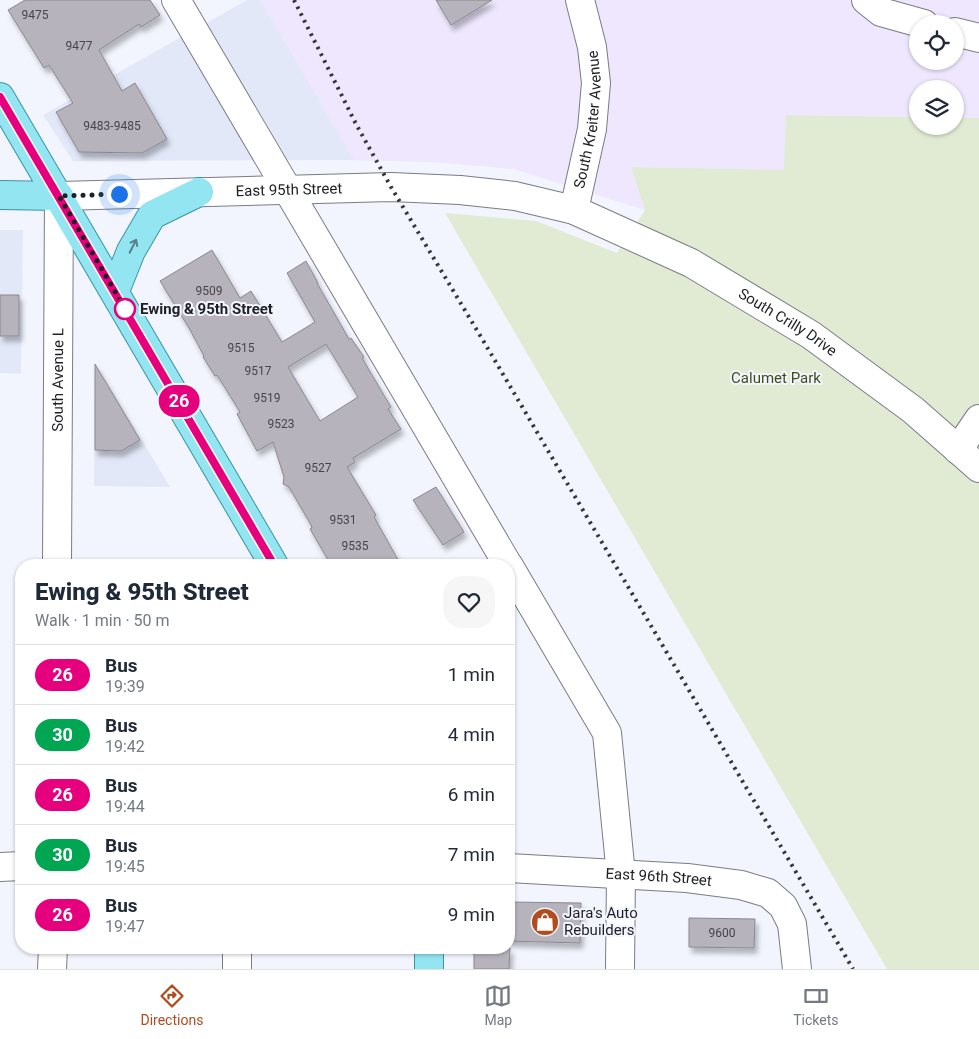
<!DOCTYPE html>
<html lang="en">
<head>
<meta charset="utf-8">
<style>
  :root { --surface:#fff; --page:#f6f6f7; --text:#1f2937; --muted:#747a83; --line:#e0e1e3; --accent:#b24c1f }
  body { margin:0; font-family:Roboto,sans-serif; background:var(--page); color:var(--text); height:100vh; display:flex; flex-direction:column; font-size:19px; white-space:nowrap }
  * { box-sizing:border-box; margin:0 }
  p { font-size:16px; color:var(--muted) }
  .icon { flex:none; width:28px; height:28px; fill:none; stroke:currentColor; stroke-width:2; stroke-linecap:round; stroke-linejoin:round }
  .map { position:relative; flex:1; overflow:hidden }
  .drawer { position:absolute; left:15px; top:559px; width:500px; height:395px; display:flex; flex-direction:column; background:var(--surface); border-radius:20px; box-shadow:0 1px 4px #0004 }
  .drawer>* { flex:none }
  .badge { padding:0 10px; border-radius:16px; font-size:18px; line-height:32px }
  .buttons { position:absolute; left:909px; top:15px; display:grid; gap:10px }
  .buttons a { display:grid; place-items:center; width:55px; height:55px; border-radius:50%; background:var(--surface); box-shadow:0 1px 4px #0004; font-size:25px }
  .you { position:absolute; width:25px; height:25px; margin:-12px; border:4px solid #fff; border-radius:50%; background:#1a73e8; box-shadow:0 0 0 8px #1a73e833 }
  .map>.badge { position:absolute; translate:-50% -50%; box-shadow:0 0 0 2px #fff }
  .round { display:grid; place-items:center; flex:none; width:52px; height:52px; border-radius:20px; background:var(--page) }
  .overview { display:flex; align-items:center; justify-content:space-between; height:85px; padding:0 20px }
  h1 { font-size:24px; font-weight:800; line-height:38px }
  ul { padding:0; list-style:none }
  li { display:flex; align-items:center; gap:15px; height:60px; padding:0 20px; border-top:1px solid var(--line) }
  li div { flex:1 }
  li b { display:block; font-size:19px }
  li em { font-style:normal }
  li .badge { min-width:55px; font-weight:700; text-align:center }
  .menu { display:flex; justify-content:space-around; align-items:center; height:70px; border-top:1px solid var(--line); background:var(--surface); font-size:14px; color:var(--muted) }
  .menu a { display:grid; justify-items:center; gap:2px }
  .menu .selected { color:var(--accent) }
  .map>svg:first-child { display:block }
  .built { fill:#e3e8f8 }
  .industrial { fill:#eee7fd; fill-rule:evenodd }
  .green { fill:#e1ead3 }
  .building { fill:#b7b3bc; stroke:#8a878f; fill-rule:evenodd; filter:url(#shadow) }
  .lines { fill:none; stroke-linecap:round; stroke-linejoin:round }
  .minor-casing { stroke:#7a7c84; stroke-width:30 }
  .major-casing { stroke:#3a94a3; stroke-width:30 }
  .minor { stroke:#fff; stroke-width:28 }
  .major { stroke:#92e5f1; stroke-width:28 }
  .rail { stroke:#35363a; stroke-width:4; stroke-dasharray:2.5 5; stroke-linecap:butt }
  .oneway { stroke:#58828a }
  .line-casing { stroke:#fff; stroke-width:11 }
  .line { stroke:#e6007e; stroke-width:8 }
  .walk { stroke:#1f2023; stroke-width:5; stroke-dasharray:0 9 }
  .stop-dot { fill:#fff; stroke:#e6007e; stroke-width:2.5 }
  .labels { text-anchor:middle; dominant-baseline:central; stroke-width:4; stroke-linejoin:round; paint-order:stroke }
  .number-label { font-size:12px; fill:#454549 }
  .street-label { font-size:15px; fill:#1f2023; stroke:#f2f5fe }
  .stop-label { font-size:15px; font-weight:bold; fill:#1f2023; stroke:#f2f5fe; text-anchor:start }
  .park-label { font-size:15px; fill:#3d4e18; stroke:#f2f5fe }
  .poi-label { font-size:15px; fill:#1f2023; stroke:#f2f5fe; text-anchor:start }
</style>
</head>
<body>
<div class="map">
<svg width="979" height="969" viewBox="0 0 979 969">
  <defs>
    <filter id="shadow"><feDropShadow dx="3" dy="5.5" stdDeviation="2.5" flood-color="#0004"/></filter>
  </defs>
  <rect width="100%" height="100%" fill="#f2f5fe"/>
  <path class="built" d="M247 0H347L434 162 353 160 73 161 43 115Z
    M0 230H23L21 374 0 373Z
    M105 379 170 487 94 486 95 382Z"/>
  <path class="industrial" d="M260 0H979V118H955V89H918L917 117 786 115 785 170 632 167 645 210 513 169 434 162 354 160ZM918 24H955V61H918Z"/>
  <path class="green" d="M786 115 917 117 918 126H955V118H979V969H887L445 213 536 221 617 253 645 210 631 167 784 170Z"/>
  <path class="building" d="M25 0H150L160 15 141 27 139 24 99 50 122 91 135 83 167 139 142 153 79 152 56 112 73 103 49 65 44 68 8 10Z
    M436 0H492L451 25Z
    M212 250 240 298 251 291 282 342 315 322 287 273 306 261 318 283H317L349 339 351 338 364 357 362 358 391 407 388 409 401 429 353 458 355 462 347 467 376 515 374 517 401 565H331L310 529 312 528 311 525 289 487 283 484 284 477 273 442 257 451 237 414 240 412 217 375 215 376 203 357 204 356 189 328 160 281ZM326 344 358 397 320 421 288 367Z
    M0 295H19V336H0Z
    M95 364 140 440 121 451 95 450Z
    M436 487 464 532 443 545 413 500Z
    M509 902 581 903 580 943 509 941Z
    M689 918 755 919 754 948 689 947Z
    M474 948H510L509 969H474Z"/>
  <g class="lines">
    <defs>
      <g id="minor">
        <path d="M176 0 508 565"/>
        <path d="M866 0 881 12 924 24"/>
        <path d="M955 32 979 38"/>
        <path id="s1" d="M574 210 592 129 596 83 592 47 580 0"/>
        <path d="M958 450 979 419"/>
        <path id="s2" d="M57 565 59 196 391 187 460 190 515 196 574 210 691 263 811 335 913 410 979 468"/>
        <path d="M509 566 607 733 621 875 620 969"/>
        <path d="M0 867 21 866"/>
        <path id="s3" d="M509 868 687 878 741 885 768 893 783 906 792 924 797 969"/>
        <path d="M52 969 53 948"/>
        <path d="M237 969V948"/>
      </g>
      <path id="major" d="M0 97 274 565
        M0 195 59 196
        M115 291 131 251 152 215 199 192
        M429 969V948"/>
    </defs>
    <use href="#minor" class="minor-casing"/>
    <use href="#major" class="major-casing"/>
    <use href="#minor" class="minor"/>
    <use href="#major" class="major"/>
    <path class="rail" d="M294 0 356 124 391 187 484 342 853 969"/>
  </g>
  <defs><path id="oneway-shaft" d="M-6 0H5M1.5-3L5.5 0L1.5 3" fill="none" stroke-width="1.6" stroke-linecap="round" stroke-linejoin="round" transform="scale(1.25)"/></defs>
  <use class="oneway" href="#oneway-shaft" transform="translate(133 246) rotate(-63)"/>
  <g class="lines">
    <defs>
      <path id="line" d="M0 97 274 565"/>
    </defs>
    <use href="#line" class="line-casing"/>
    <use href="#line" class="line"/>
    <path class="walk" d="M119 194 59 196 127 312 125 309"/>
  </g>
  <defs>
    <symbol id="shop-disc" viewBox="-11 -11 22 22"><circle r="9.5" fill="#b24c1f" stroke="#f2f5fe"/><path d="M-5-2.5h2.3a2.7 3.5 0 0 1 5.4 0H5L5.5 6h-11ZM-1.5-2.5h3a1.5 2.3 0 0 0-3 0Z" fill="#fff"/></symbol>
  </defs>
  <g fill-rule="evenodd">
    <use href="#shop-disc" x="529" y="906" width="32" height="32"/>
  </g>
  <circle class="stop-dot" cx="125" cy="309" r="10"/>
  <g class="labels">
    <g class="number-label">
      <text x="35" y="15">9475</text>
      <text x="79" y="46">9477</text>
      <text x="112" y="126">9483-9485</text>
      <text x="209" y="291">9509</text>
      <text x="241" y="348">9515</text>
      <text x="258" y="371">9517</text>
      <text x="267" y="398">9519</text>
      <text x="281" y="424">9523</text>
      <text x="318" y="468">9527</text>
      <text x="343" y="520">9531</text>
      <text x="355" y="546">9535</text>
      <text x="722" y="933">9600</text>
    </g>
    <g class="street-label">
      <text stroke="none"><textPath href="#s1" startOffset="92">South Kreiter Avenue</textPath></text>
      <text stroke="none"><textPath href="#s2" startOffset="599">East 95th Street</textPath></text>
      <text stroke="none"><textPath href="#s2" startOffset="1128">South Crilly Drive</textPath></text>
      <text stroke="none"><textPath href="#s2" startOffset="185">South Avenue L</textPath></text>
      <text stroke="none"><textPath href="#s3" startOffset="150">East 96th Street</textPath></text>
    </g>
    <g class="stop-label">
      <text x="140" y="309">Ewing &amp; 95th Street</text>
    </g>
    <g class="park-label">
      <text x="776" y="378">Calumet Park</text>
    </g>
    <g class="poi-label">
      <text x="564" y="913">Jara's Auto<tspan x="564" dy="17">Rebuilders</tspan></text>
    </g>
  </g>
</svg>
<div class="buttons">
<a><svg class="icon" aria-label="locate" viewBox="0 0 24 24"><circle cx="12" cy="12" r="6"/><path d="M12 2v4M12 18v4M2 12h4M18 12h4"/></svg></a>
<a><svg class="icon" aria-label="layers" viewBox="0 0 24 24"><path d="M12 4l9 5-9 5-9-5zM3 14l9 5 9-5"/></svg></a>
</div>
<div class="you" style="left:119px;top:194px"></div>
<b class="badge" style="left:179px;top:401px;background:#e6007e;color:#fff">26</b>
<section class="drawer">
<div class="overview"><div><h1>Ewing &amp; 95th Street</h1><p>Walk · 1 min · 50 m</p></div><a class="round"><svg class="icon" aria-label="heart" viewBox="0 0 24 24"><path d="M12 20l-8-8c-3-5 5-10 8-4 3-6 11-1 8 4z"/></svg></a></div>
<ul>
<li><span class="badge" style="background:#e6007e;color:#fff">26</span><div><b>Bus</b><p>19:39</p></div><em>1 min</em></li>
<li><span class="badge" style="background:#00a651;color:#fff">30</span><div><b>Bus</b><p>19:42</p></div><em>4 min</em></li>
<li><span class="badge" style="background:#e6007e;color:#fff">26</span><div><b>Bus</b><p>19:44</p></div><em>6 min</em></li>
<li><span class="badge" style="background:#00a651;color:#fff">30</span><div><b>Bus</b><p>19:45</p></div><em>7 min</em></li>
<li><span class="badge" style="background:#e6007e;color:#fff">26</span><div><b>Bus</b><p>19:47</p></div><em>9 min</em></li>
</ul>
</section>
</div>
<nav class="menu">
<a class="selected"><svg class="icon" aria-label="directions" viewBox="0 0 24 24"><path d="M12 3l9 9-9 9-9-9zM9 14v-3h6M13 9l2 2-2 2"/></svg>Directions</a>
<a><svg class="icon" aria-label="map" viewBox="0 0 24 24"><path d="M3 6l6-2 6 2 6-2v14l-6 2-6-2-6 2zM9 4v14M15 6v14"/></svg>Map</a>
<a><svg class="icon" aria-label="tickets" viewBox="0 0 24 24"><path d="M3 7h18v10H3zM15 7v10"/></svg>Tickets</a>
</nav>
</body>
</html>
